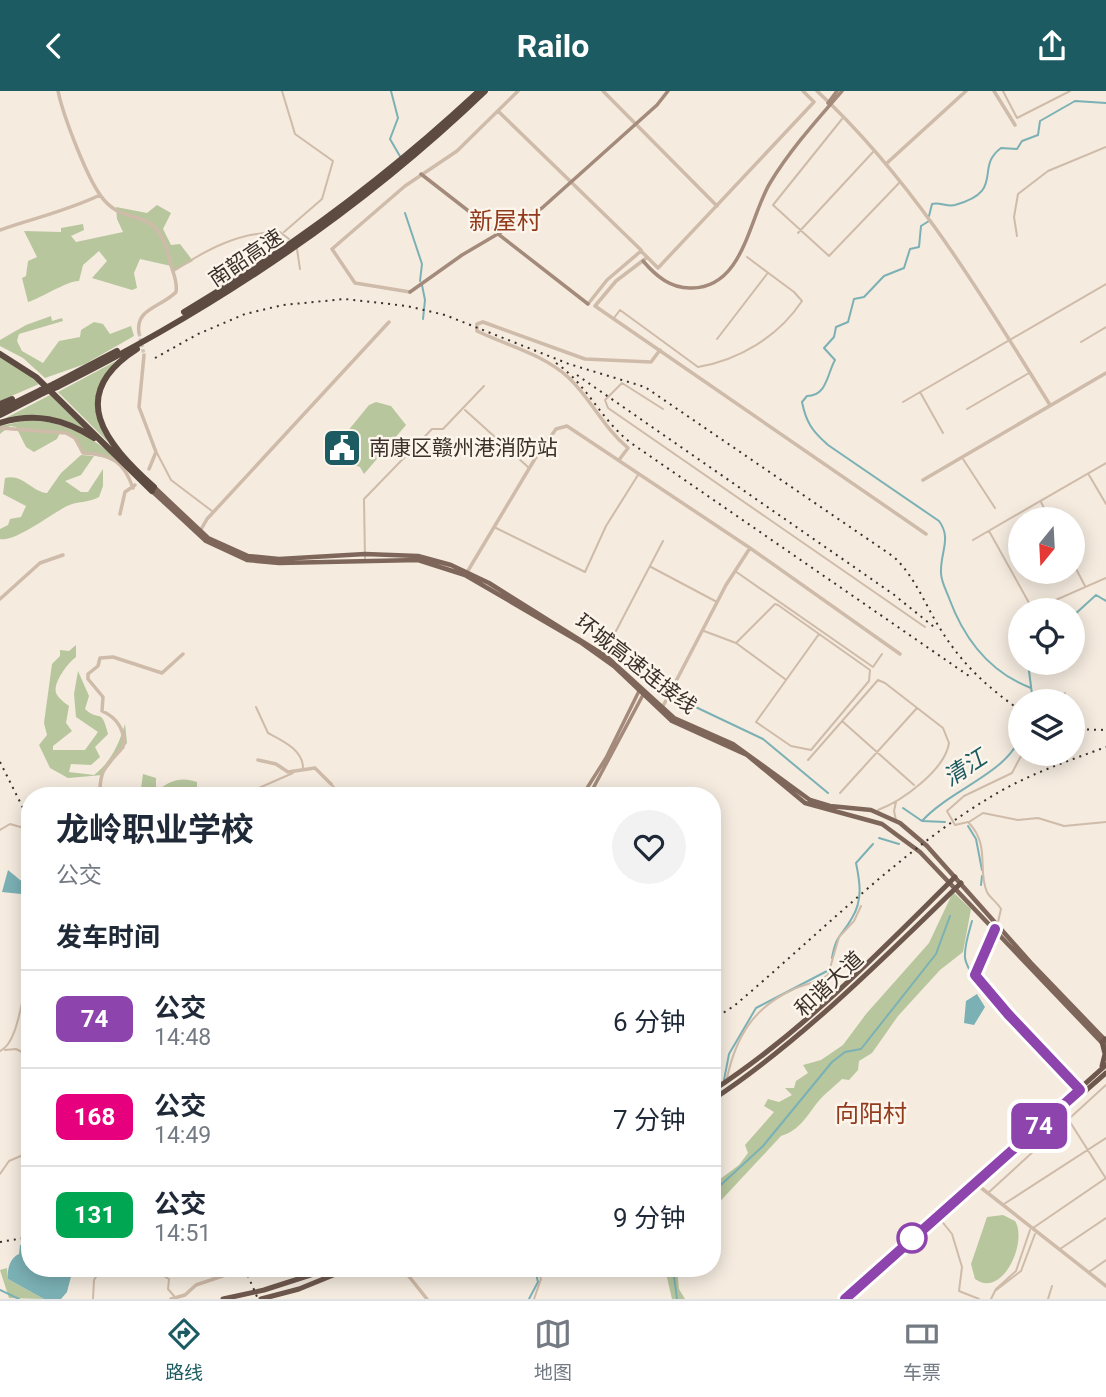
<!DOCTYPE html>
<html lang="zh">
<head>
<meta charset="utf-8">
<style>
  :root { --surface:#fff; --page:#f2f2f3; --text:#1f2937; --muted:#747a83; --line:#e0e1e3; --accent:#1b5b61 }
  body { margin:0; font-family:Roboto,"Noto Sans SC",sans-serif; background:var(--page); color:var(--text); height:100vh; display:flex; flex-direction:column; font-size:26px; white-space:nowrap }
  * { box-sizing:border-box; margin:0 }
  p { font-size:23px; color:var(--muted) }
  .icon { flex:none; width:38px; height:38px; fill:none; stroke:currentColor; stroke-width:2; stroke-linecap:round; stroke-linejoin:round }
  .map { position:relative; flex:1; overflow:hidden }
  .sheet { position:absolute; left:21px; top:696px; width:700px; height:490px; display:flex; flex-direction:column; background:var(--surface); border-radius:28px; box-shadow:0 4px 18px #0003 }
  .sheet>* { flex:none }
  .badge { padding:0 14px; border-radius:10px; font-size:24px; line-height:46px }
  .needle { width:46px; rotate:198deg }
  .buttons { position:absolute; left:1008px; top:416px; display:grid; gap:14px }
  .buttons a { display:grid; place-items:center; width:77px; height:77px; border-radius:50%; background:var(--surface); box-shadow:0 4px 18px #0003; font-size:35px }
  .map>.badge { position:absolute; translate:-50% -50%; box-shadow:0 0 0 4px #fff }
  h2 { padding:0 35px; font-size:26px; line-height:63px }
  .round { display:grid; place-items:center; flex:none; width:74px; height:74px; border-radius:37px; background:var(--page) }
  .headline { display:flex; align-items:center; justify-content:space-between; height:119px; padding:0 35px }
  h1 { font-size:33px; font-weight:700; line-height:52px }
  ul { padding:0; list-style:none }
  li { display:flex; align-items:center; gap:21px; height:98px; padding:0 35px; border-top:2px solid var(--line) }
  li div { flex:1 }
  li b { display:block; font-size:26px }
  li em { font-style:normal }
  li .badge { min-width:77px; font-weight:700; text-align:center }
  header { display:flex; justify-content:space-between; align-items:center; height:91px; padding:0 35px; background:var(--accent); color:#fff; font-size:32px; font-weight:700 }
  .menu { display:flex; justify-content:space-around; align-items:center; height:98px; border-top:2px solid var(--line); background:var(--surface); font-size:19px; color:var(--muted) }
  .menu a { display:grid; justify-items:center; gap:4px }
  .menu .current { color:var(--accent) }
  .map>svg:first-child { display:block }
  .green { fill:#b7c69d }
  .water { fill:#7bb1b5 }
  .lines { fill:none; stroke-linecap:round; stroke-linejoin:round }
  .stream { stroke:#7bb1b5; stroke-width:2 }
  .tertiary-tunnel { stroke:#d0c6bb; stroke-width:3.5; stroke-dasharray:3.5 2; stroke-linecap:butt }
  .minor { stroke:#cfbba9; stroke-width:2 }
  .tertiary { stroke:#cfbba9; stroke-width:3.5 }
  .secondary { stroke:#a38a7a; stroke-width:3.5 }
  .primary { stroke:#7e675a; stroke-width:4.5 }
  .trunk { stroke:#6e584d; stroke-width:5 }
  .motorway { stroke:#5d4a40; stroke-width:6 }
  .rail { stroke:#3b302a; stroke-width:2; stroke-dasharray:2 5; stroke-linecap:butt }
  .motorway-bridge { stroke:#5d4a40; stroke-width:6 }
  .line-casing { stroke:#fff; stroke-width:16 }
  .line { stroke:#8e44ad; stroke-width:10 }
  .stop-dot { fill:#fff; stroke:#8e44ad; stroke-width:3.5 }
  .labels { text-anchor:middle; dominant-baseline:central; stroke-width:5; stroke-linejoin:round; paint-order:stroke }
  .street-label { font-size:21px; fill:#3b302a; stroke:#fcf5ec }
  .poi-label { font-size:21px; fill:#3b302a; stroke:#fcf5ec; text-anchor:start }
  .water-label { font-size:23px; font-style:italic; fill:#1b5b61; stroke:#fcf5ec }
  .quarter-label { font-size:24px; fill:#913a1c; stroke:#fcf5ec }
</style>
</head>
<body>
<header><svg class="icon" aria-label="back" viewBox="0 0 24 24"><path d="M15 5l-7 7 7 7"/></svg>Railo<svg class="icon" aria-label="share" viewBox="0 0 24 24"><path d="M12 15V3M7 8l5-5 5 5M5 13v7h14v-7"/></svg></header>
<div class="map">
<svg width="1106" height="1208" viewBox="0 0 1106 1208">
  <rect width="100%" height="100%" fill="#f5ebdf"/>
  <path class="green" d="M157 114 171 122 163 138 171 154 180 153 193 170 173 180 171 175 140 168 134 182 137 197 132 199 92 187 107 170 99 160 83 174 79 190C69 189 41 207 28 211L22 187 26 185 28 170 37 166 24 140 61 141V137L83 133 84 139 71 145 76 151 123 141 117 128 116 116 147 122Z
    M51 225 52 230 62 227 63 230 19 243 17 250 22 260 43 272 59 250 80 246 81 239 94 231 103 233 110 243 131 235 134 245 85 273 45 287 23 267 0 255V249L26 234Z
    M0 265 21 277 39 293 0 310Z
    M118 269C93 295 88 322 109 352L58 301Z
    M50 304 90 343C61 324 33 319 0 330Z
    M376 311 391 315 406 334 364 383 360 376 343 370 338 352 369 314Z
    M28 329C64 330 93 346 120 370L83 362 70 343 61 340 57 348 34 361 26 356 16 336 10 335 0 343V335Z
    M81 364 94 365 81 384 65 390 81 401H88L103 378V395L99 406C88 412 77 410 67 415 51 423 16 451 0 448V438L8 434 10 428 21 426 26 415 3 403 5 387C22 382 31 400 47 402L61 382Z
    M76 554V566C68 572 53 591 56 602 58 607 65 612 69 615L66 632 72 640 53 655V659H85L98 641 76 626 74 603 78 580 89 605 85 618C100 632 101 615 108 643L95 656 100 666 91 674 71 673 69 681 94 684C111 671 119 653 125 633L127 652 102 684 68 687 50 677 39 654 47 644 44 632 52 573 60 565V559L69 560Z
    M143 683 156 687V701C168 690 181 685 197 691V705H140Z
    M953 801 971 818 963 861 940 879 898 925 872 962 859 970 858 979 849 989 842 988C834 996 824 1003 817 1012 806 1026 800 1039 781 1045L712 1119V1094L739 1074 748 1062 745 1054 774 1021 764 1015 768 1008 779 1011 792 1004 785 997H794L796 990 808 982 803 974 821 969 843 954 866 923 929 852Z
    M1003 1124 1015 1130C1028 1150 1003 1208 975 1188L971 1173 987 1126Z
    M7 1177 8 1188 44 1208 9 1207 0 1179Z
    M665 1178H677L679 1198 685 1208H672Z"/>
  <path class="water" d="M8 779 25 793 21 803 2 801Z
    M977 903 985 916 974 934 964 932 966 910Z
    M30 1152V1178H73L67 1201 61 1208H44L8 1188C7 1178 10 1167 19 1163L20 1154Z"/>
  <g class="lines">
    <path class="stream" d="M391 0 398 27 390 48 401 67
      M405 122 422 173 420 190
      M929 125 932 113C940 111 947 116 955 114 1006 100 974 77 1001 57L1017 58 1022 50 1038 44 1040 30 1075 10 1106 12
      M929 130 921 135 919 156 910 158 904 177 884 185 864 206 854 208 848 231 836 236 834 246 824 257 835 269C827 283 827 305 807 305L802 311C806 331 812 340 828 354L939 430C952 447 940 462 941 482 941 490 946 499 949 507 964 548 989 581 1031 597
      M422 194 425 209 423 228
      M1073 525 1096 504 1106 510
      M1028 572 1033 611
      M685 611 763 648 828 702
      M903 717 922 730 945 731
      M922 730C950 699 1005 683 1020 647
      M968 735 976 748 982 779
      M879 747 899 753
      M981 794 982 785
      M972 830C969 841 964 855 965 867 970 896 1046 967 1069 993
      M832 867C836 843 842 845 852 827 863 809 860 791 856 772L873 753
      M724 989 729 963 756 917 829 879
      M712 1005 719 998
      M712 1102 763 1055 832 971 845 961 861 958 936 863 950 825
      M673 1178 677 1208
      M0 1199 19 1208
      M529 1208 538 1191 535 1178"/>
    <path class="tertiary-tunnel" d="M139 242 144 264"/>
    <path class="minor" d="M282 0 295 43 333 70 322 108 284 141
      M1003 0 1017 27 1070 0
      M842 28 773 114 829 165 900 91
      M798 142 873 61
      M1017 145 1014 126 1018 103 1048 80 1106 56
      M297 158 300 178
      M174 180C207 158 239 141 280 141L289 148
      M614 227 620 219 698 276C739 269 778 246 802 210L794 201 747 166
      M717 248 767 183
      M1081 251 1106 236
      M920 301 943 342
      M903 311 1106 193
      M663 318 622 292 605 309 608 317 925 536
      M967 318 1029 282
      M465 319 528 376
      M157 362 171 389 212 420
      M963 368 995 417
      M1089 384 1106 413
      M1041 411 1050 429
      M496 437 585 481 606 435 638 384
      M989 440 1033 519 1106 487
      M973 449 1106 372
      M365 468 364 408 432 338H443L484 295
      M1073 472 1085 495
      M651 476 717 511
      M735 480 873 576 882 563
      M704 540 736 552 775 513 778 514 870 579 869 590 811 659 791 655 756 631 819 543
      M736 552 785 588
      M604 563 663 450
      M1060 611 1065 602
      M256 616 268 642C283 650 303 659 303 677
      M842 630 914 694
      M808 669 878 589 885 592 943 637 949 652C945 679 902 710 878 719
      M332 694 342 705
      M840 702 917 617
      M222 705 252 700 293 682
      M459 705 462 702
      M896 711 894 720 896 729
      M969 731 983 722 1018 729 1038 727 1064 735 1106 731
      M0 739 10 733 24 737 25 753 30 760
      M998 831 1001 818C997 811 990 807 987 801 977 779 991 754 968 731L955 734 947 720 964 705 1012 682 1022 663
      M994 841 975 884 1008 923 1077 995
      M5 959 16 958 30 965
      M0 960C19 952 21 903 30 883
      M727 987C736 946 753 917 792 899 804 893 817 892 828 884L839 846 854 830 861 815
      M1063 1020 1105 1086
      M0 1083 9 1070 30 1061
      M988 1102 1106 994
      M1004 1113 1106 1047
      M940 1128 952 1143 962 1176 959 1200 979 1208
      M1033 1137 1106 1087
      M1060 1158 1106 1127
      M151 1178 169 1188 168 1198 174 1205
      M1089 1181 1106 1169
      M995 1200 1021 1180 1035 1143
      M93 1208 94 1189 101 1178
      M534 1208 541 1188 537 1178
      M991 1208 996 1198 1016 1180 1030 1139
      M1048 1208 1052 1195"/>
    <path class="tertiary" d="M58 0C63 24 88 91 104 109 129 138 157 111 170 170 172 181 178 189 176 201 162 216 135 217 139 242
      M603 0 717 115
      M817 0C914 90 981 203 1050 314
      M994 0 1015 34
      M498 20 641 159
      M887 72 966 0
      M0 139C34 127 67 120 100 104
      M645 168 616 190 595 215 926 443
      M410 201 355 192 332 158 405 95 457 60 518 0
      M588 213 607 189 641 160 658 177 814 11 803 0
      M144 264 139 316 156 361 149 378
      M0 337 66 342 75 347 83 362C112 363 124 371 133 397
      M619 369 628 357C603 336 591 308 569 287 543 263 508 255 477 240V233L483 231 585 268 651 271 660 259
      M923 389 1106 282
      M120 423 125 401 135 394
      M199 442 207 428 389 231
      M466 483 536 366 556 338 567 335 750 457 900 563
      M0 508 40 472 63 464
      M662 617 726 494 750 457
      M258 669 276 673 288 681 315 677 331 693
      M100 705C99 677 107 675 123 656 126 639 116 626 102 620L103 606 88 588V583L98 575 100 567 113 566 162 582 183 563
      M975 1092 1106 1195
      M403 1178 427 1208
      M171 1208 185 1204 196 1194 243 1178"/>
    <path class="secondary" d="M828 12 837 0
      M421 83 588 213
      M643 170C656 185 671 198 692 197 744 196 749 127 770 92 790 59 816 30 842 0
      M410 201 462 164 542 117 657 14 668 0
      M582 705 606 667 640 598
      M589 705 644 602"/>
    <path class="primary" d="M154 396 208 447 248 465 279 468 365 463 418 465 451 474 489 492 607 566 674 627 733 653 810 709 830 715 871 719 900 732 927 755 1031 872 1106 950
      M152 400 206 450 247 469 279 472 418 469 465 484 580 551 615 576 672 630 747 664 805 712 882 733 920 761 1106 956"/>
    <path class="trunk" d="M1105 948 1106 949
      M1102 951 1105 963 1102 975
      M712 1000C803 941 879 861 955 786
      M712 1009C799 952 886 865 961 792
      M989 1084 1106 982
      M223 1208 264 1199 329 1178
      M261 1208 299 1198 348 1178
      M845 1208 1106 974
      M851 1208 971 1100"/>
    <path class="motorway" d="M184 221C290 158 389 84 479 0
      M137 258C65 304 105 352 154 396
      M0 263 36 286 152 400
      M54 293 117 260
      M57 296C212 219 359 121 485 0
      M0 313 12 308
      M0 319 41 299
      M0 324 43 302
      M0 332C35 321 64 328 94 347"/>
    <path class="rail" d="M155 267 198 243 245 223 283 214 345 208 407 215 445 224 569 273 645 296 894 466C916 487 925 514 941 539 962 573 988 597 1020 619
      M556 272C587 293 600 328 631 352L969 585
      M577 284 893 503 934 536
      M1073 638 1106 639
      M0 671 30 731
      M712 929 734 915C816 846 902 758 994 704 1029 683 1068 670 1106 656
      M0 1151 30 1146
      M245 1178 258 1208"/>
    <path class="motorway-bridge" d="M41 299 54 293
      M43 302 57 296"/>
  </g>
  <g class="lines">
    <defs>
      <path id="line" d="M845 1208 1080 999 1008 923 975 884 995 838"/>
    </defs>
    <use href="#line" class="line-casing"/>
    <use href="#line" class="line"/>
  </g>
  <defs>
    <symbol id="civic-square" viewBox="-11 -11 22 22"><rect x="-9" y="-9" width="18" height="18" rx="4" fill="#1b5b61" stroke="#fcf5ec"/><path d="M-.6-6.5H3V-4.5H.6V-3L4-1V1h2V6H-6V1h2V-1L-.6-3ZM-1.2 2.5V6h2.4V2.5Z" fill="#fff"/></symbol>
  </defs>
  <g fill-rule="evenodd">
    <use href="#civic-square" x="320" y="335" width="44" height="44"/>
  </g>
  <circle class="stop-dot" cx="912" cy="1147" r="14"/>
  <g class="labels">
    <g class="street-label">
      <text transform="translate(246 167) rotate(-34)">南韶高速</text>
      <text transform="translate(636 573) rotate(38)">环城高速连接线</text>
      <text transform="translate(829 893) rotate(-43)">和谐大道</text>
    </g>
    <g class="poi-label">
      <text x="369" y="357">南康区赣州港消防站</text>
    </g>
    <g class="water-label">
      <text transform="translate(965 677) rotate(-33)">清江</text>
    </g>
    <g class="quarter-label">
      <text x="505" y="130">新屋村</text>
      <text x="871" y="1023">向阳村</text>
    </g>
  </g>
</svg>
<div class="buttons">
<a><svg class="needle" viewBox="-14 -14 28 28"><path d="M0-13l5 13h-10z" fill="#e53935"/><path d="M0 13l5-13h-10z" fill="#747a83"/></svg></a>
<a><svg class="icon" aria-label="locate" viewBox="0 0 24 24"><circle cx="12" cy="12" r="6"/><path d="M12 2v4M12 18v4M2 12h4M18 12h4"/></svg></a>
<a><svg class="icon" aria-label="layers" viewBox="0 0 24 24"><path d="M12 4l9 5-9 5-9-5zM3 14l9 5 9-5"/></svg></a>
</div>
<b class="badge" style="left:1039px;top:1035px;background:#8e44ad;color:#fff">74</b>
<section class="sheet">
<div class="headline"><div><h1>龙岭职业学校</h1><p>公交</p></div><a class="round"><svg class="icon" aria-label="heart" viewBox="0 0 24 24"><path d="M12 20l-8-8c-3-5 5-10 8-4 3-6 11-1 8 4z"/></svg></a></div>
<h2>发车时间</h2>
<ul>
<li><span class="badge" style="background:#8e44ad;color:#fff">74</span><div><b>公交</b><p>14:48</p></div><em>6 分钟</em></li>
<li><span class="badge" style="background:#e6007e;color:#fff">168</span><div><b>公交</b><p>14:49</p></div><em>7 分钟</em></li>
<li><span class="badge" style="background:#00a651;color:#fff">131</span><div><b>公交</b><p>14:51</p></div><em>9 分钟</em></li>
</ul>
</section>
</div>
<nav class="menu">
<a class="current"><svg class="icon" aria-label="directions" viewBox="0 0 24 24"><path d="M12 3l9 9-9 9-9-9zM9 14v-3h6M13 9l2 2-2 2"/></svg>路线</a>
<a><svg class="icon" aria-label="map" viewBox="0 0 24 24"><path d="M3 6l6-2 6 2 6-2v14l-6 2-6-2-6 2zM9 4v14M15 6v14"/></svg>地图</a>
<a><svg class="icon" aria-label="tickets" viewBox="0 0 24 24"><path d="M3 7h18v10H3zM15 7v10"/></svg>车票</a>
</nav>
</body>
</html>
